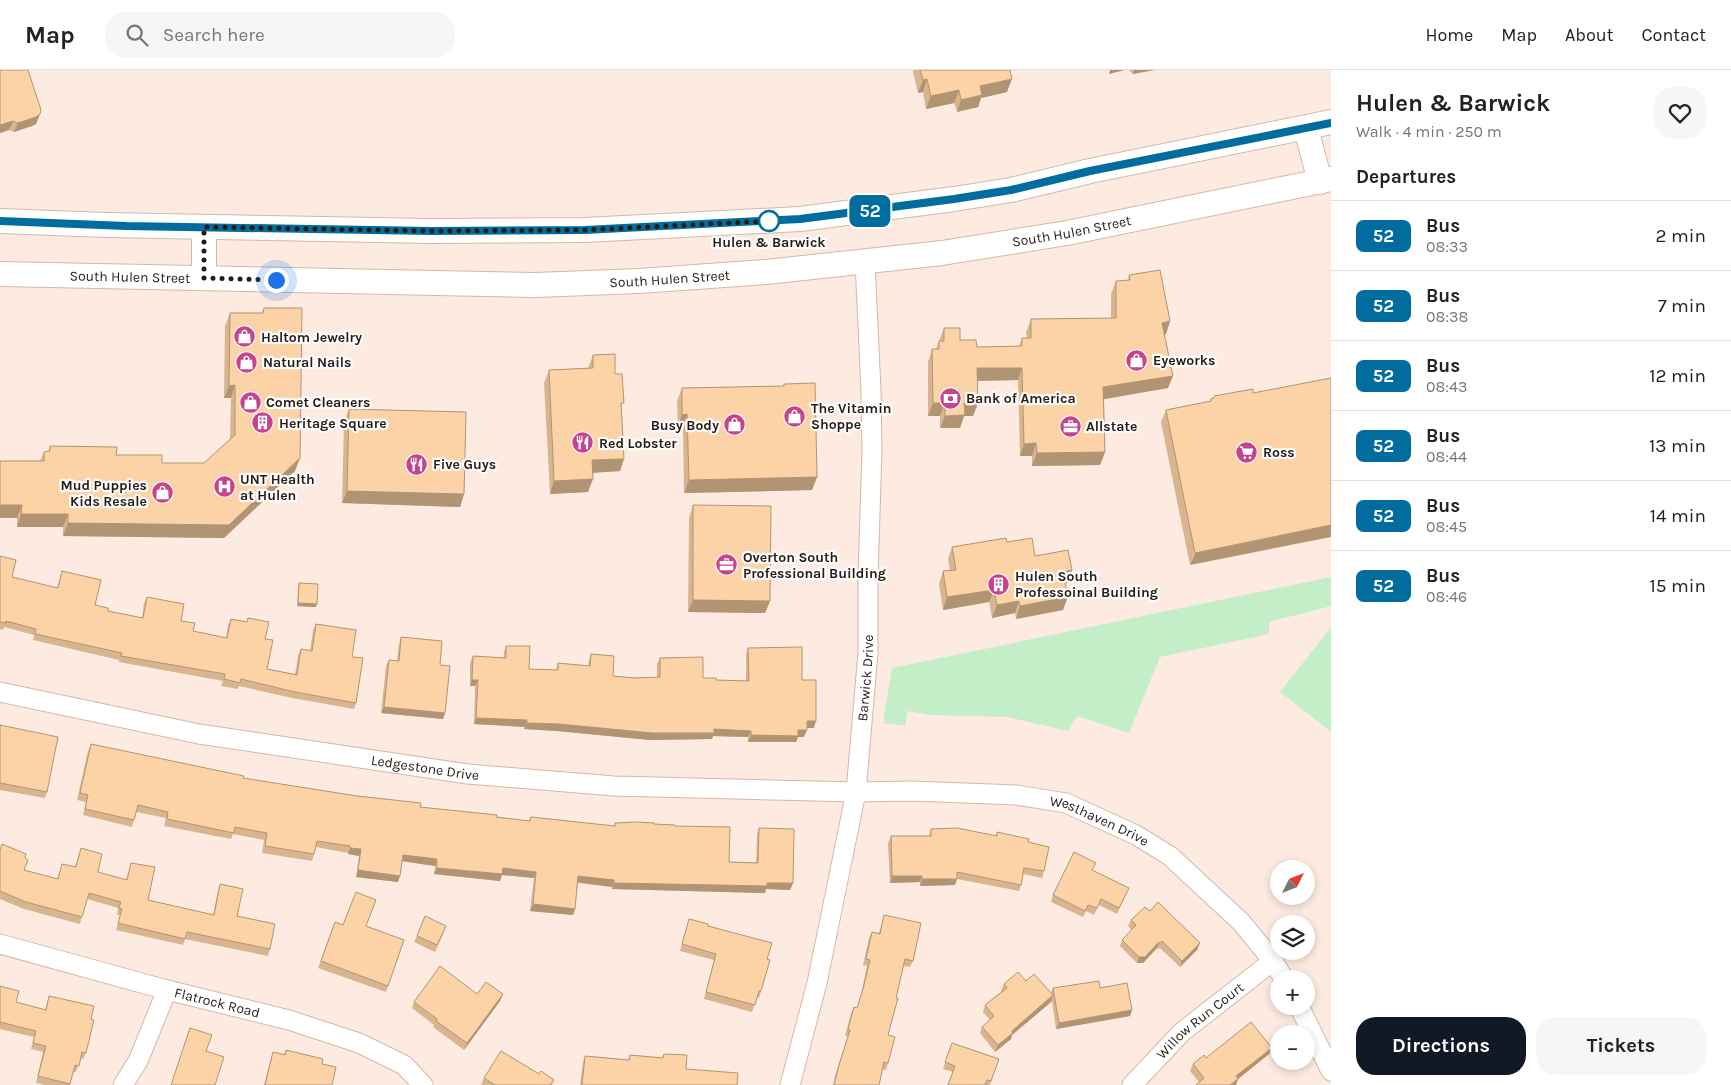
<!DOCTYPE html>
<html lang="en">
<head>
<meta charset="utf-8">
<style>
  :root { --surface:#fff; --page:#f6f6f6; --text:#222; --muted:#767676; --line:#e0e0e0; --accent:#111827 }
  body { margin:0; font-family:Karla,sans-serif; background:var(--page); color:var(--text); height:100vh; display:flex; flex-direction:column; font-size:19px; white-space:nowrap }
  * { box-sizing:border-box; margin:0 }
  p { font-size:16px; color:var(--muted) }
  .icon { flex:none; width:28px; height:28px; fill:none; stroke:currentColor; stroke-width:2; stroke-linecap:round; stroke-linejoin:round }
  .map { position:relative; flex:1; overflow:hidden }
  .sheet { display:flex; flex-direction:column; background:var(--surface); width:400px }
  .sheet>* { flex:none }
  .badge { padding:0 10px; border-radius:8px; font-size:18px; line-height:32px }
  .needle { width:32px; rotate:48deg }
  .buttons { position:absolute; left:1270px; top:790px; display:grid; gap:10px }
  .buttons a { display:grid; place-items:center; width:45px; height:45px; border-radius:50%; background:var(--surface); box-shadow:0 2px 8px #0003; font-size:25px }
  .you { position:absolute; width:25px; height:25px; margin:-12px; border:4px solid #fff; border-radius:50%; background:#1a73e8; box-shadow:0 0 0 8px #1a73e833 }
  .map>.badge { position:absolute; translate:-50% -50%; box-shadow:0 0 0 2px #fff }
  h2 { padding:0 25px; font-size:19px; line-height:45px }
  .round { display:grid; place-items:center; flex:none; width:52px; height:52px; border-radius:20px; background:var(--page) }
  .headline { display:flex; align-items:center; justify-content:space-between; height:85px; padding:0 25px }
  h1 { font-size:24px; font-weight:700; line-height:38px }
  .cta { display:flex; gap:10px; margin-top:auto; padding:10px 25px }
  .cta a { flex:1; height:58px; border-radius:20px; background:var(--accent); color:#fff; font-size:20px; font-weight:700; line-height:58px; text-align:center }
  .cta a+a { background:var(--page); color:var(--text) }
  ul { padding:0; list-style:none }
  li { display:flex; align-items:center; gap:15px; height:70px; padding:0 25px; border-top:1px solid var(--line) }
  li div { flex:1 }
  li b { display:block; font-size:19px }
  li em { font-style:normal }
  li .badge { min-width:55px; font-weight:700; text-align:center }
  header { display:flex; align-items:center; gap:30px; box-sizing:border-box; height:70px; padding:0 25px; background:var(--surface); border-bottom:1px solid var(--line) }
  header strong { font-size:24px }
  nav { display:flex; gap:28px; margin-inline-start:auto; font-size:18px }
  .search { width:350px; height:45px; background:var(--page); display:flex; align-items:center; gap:12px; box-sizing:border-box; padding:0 18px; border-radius:20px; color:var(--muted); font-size:19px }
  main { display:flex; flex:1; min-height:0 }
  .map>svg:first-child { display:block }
  .green { fill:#c4eec8 }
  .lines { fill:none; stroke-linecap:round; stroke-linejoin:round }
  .minor-casing { stroke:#d3b8a7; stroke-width:21 }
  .major-casing { stroke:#d3b8a7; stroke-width:26 }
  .minor { stroke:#fff; stroke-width:19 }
  .major { stroke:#fff; stroke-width:24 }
  .wall { fill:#d8b58f }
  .shaded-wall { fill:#b09474 }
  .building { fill:#fbd3a6; stroke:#b09474 }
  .line-casing { stroke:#fff; stroke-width:11 }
  .line { stroke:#006d9e; stroke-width:8 }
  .walk { stroke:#251b14; stroke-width:5; stroke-dasharray:0 9 }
  .stop-dot { fill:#fff; stroke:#006d9e; stroke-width:2.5 }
  .labels { text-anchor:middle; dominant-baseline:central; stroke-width:4.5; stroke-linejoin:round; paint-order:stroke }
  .street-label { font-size:14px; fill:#251b14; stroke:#fcfcfc }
  .stop-label { font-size:14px; font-weight:bold; fill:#251b14; stroke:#fcfcfc }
  .poi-label { font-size:14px; font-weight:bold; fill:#251b14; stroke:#fcfcfc; text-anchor:start }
</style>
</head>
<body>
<header>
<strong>Map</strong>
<div class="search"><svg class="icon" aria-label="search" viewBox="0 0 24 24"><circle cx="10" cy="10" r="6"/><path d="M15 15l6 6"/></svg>Search here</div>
<nav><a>Home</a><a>Map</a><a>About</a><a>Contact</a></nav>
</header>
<main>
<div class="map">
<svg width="1331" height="1015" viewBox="0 0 1331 1015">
  <rect width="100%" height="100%" fill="#fdebe1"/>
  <path class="green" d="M1331 507V536L1269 552V564L1160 587 1129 663 1077 646 1068 661 1007 647 930 645 908 641 905 656 883 653 892 598Z
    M1331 557V662L1280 622Z"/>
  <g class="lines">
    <defs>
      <g id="minor">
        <path id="s1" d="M0 622 199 664 468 704 614 716 856 722 913 721 1016 725 1066 733 1136 765 1170 786 1241 852 1273 891 1284 909"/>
        <path id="s2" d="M0 874 167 920 289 950 359 973 404 995 423 1015"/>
        <path d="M1299 936 1331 1001"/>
        <path d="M123 1015 138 991 167 920"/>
        <path id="s3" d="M790 1015 817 913 856 722 868 583V506L872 381 871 321 865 192"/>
        <path id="s4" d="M1132 1015 1182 962 1273 891"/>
      </g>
      <g id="major">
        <path d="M1306 58 1320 112"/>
        <path d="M0 151 106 155 431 161 585 160 800 149 954 129 1011 120 1090 101 1331 52"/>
        <path id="s5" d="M0 204 536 215 639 211 766 202 942 183 1067 163 1331 109"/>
        <path d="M204 208V157"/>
      </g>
    </defs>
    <use href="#minor" class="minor-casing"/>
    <use href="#major" class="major-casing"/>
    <use href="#minor" class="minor"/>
    <use href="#major" class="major"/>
  </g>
  <path class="wall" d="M0 0 41 40 36 54 32 56 14 62 9 60 0 63Z
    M914 0H1010L1007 22 981 28 978 37 957 42 954 33 926 39 923 22 918 23 913 2Z
    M1129 0H1154L1133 4Z
    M1129 205 1170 251 1166 264H1165L1168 318 1104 329 1105 382 1100 395 1032 396V386H1020L1018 310 977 311 978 333 973 346H964L960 358H940V346H928V292L932 279H936L944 258 960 270 977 277 1019 276 1022 268H1027L1026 262 1031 249 1111 248V224L1116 211 1128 210Z
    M264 238 295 401 224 468 63 466V457H17V448H0V391H40L44 382H48L50 376 116 385 162 393H204L230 369 231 328H224L225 256 230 243H262Z
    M593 285 615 304 622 339 620 401 593 403 588 422 550 424 544 313 549 300 588 298Z
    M784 314 817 407 812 420 684 423 683 357H678L677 331 682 318 783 316Z
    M1253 323 1190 495 1161 352 1166 340 1210 331 1211 329H1213L1214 326Z
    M349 339 464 424 460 437 342 433 344 352Z
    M693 435 770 531 765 543 688 542 689 448Z
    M1007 472 1035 486 1072 500 1067 513H1065L1063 540 1016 549 1015 543 992 548 989 532 943 540 939 514 943 501H950L948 489 952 477Z
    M0 486 12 507 57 518 62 501 95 535 108 541 142 548 144 533 147 527 181 551 193 561 226 568 228 555 231 549 247 552 248 548 265 569 267 599 295 604 298 586 301 579 310 581 313 560 316 554 352 587 356 633 354 639 292 628 239 616 238 619 221 616 223 611 119 592V590L33 570 34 565 4 557 3 560 0 559Z
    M299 513 316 537 297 536 298 516Z
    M401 567 440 595 445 643 443 649 381 643 386 596 389 590 397 591 399 574Z
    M506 576 529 599 556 600 558 593 588 596 589 590 591 584 613 606 634 608 657 607V594L660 588 703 608 716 610 746 611V584L748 578 802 610 814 658H807L804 667H798L796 672H748V667L713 666 712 669 650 670 557 661 524 659 525 657 474 654 475 616H470V593L473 586 504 588V582Z
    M0 655 47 722 45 728 0 720Z
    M91 674 243 708 420 737 496 747 529 751 531 747 615 756V753L654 754 675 756 729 792 756 793 757 764 759 758 793 813 790 820 766 819 765 823 612 819V817L578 813 573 845 530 841 534 808 502 805 500 811 434 804 435 796 402 791 398 812 356 807 359 786 348 784V783L316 777 312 791 262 783 264 770 233 764 231 769 164 756 166 748 136 742 132 757 83 745 86 732 77 730 88 681Z
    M931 759 996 766 997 762 1028 772 1044 801 1042 808 1023 804 1021 815 1019 821 957 809 955 815 920 816V812L890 813 888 773 891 766H929Z
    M81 778 98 802 126 810 131 793 148 830 213 845 218 821 220 814 237 846 270 879 268 886 185 869 183 875 116 860 120 845H117L118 838 87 829 80 854 24 839 0 829V780L25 789 24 800 57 809 62 794 75 797Z
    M1093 800 1126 824 1117 844 1099 835 1094 845 1086 841 1083 847 1051 832 1053 825Z
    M1150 841 1200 873 1197 880 1180 897 1160 878 1158 879 1157 878 1143 893H1137L1120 876 1122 870 1132 860 1128 856 1131 850Z
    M884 845 913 891 910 897 903 896 888 965V993L886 1000 882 999 879 1015H833L836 1002 848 966H845L851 943 854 937 857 938 861 925 867 896 863 895 869 868 872 862 879 863Z
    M689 849 708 856 767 889 761 921 759 928 757 927 752 942 704 929 714 890 680 881Z
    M335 852 343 855 366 856 404 870 386 922 318 898Z
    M444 862 435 882 414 872 417 866Z
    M1026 911 1051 923 1053 918H1100L1132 940 1130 946 1056 959 1052 931 1051 932 1012 965 1011 969 995 982 980 963 982 957 990 950 983 942 985 935 1002 921 1001 920 1004 914Z
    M0 916 16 932 45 940 49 926 91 949 86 983 83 989 81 988 76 1002H73L70 1015H45L36 1013 43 982 31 979 34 967 0 959Z
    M477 924 500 931 464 980 433 957 434 955 412 938 414 932Z
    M952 973 999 989 990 1015H948L953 1002 943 999Z
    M1272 978 1269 984 1238 1009 1236 1015H1196L1199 1012 1190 1001 1193 994 1206 988Z
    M286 980 322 994 332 1015H264L271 988 273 982 284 984Z
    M664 984 686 999 737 1015H580L583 992 585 986 628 990 630 985 662 988Z
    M539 1004 554 1010 552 1015H481L484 1008Z"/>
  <path class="shaded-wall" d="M1110 0H1125L1109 4Z
    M1134 0H1154L1133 4Z
    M927 9 923 22 918 23 923 10Z
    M1012 9 1007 22 981 28 978 37 957 42 961 30 980 16Z
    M959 20 954 33 926 39 931 26Z
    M40 44 36 54 32 56 14 62 18 53Z
    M13 51 9 60 0 63V55Z
    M1170 251 1166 264 1158 265 1162 253Z
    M977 298H1022L1018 310 973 311Z
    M1173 306 1168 318 1099 330 1103 317Z
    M235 315 231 328H224L229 316Z
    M933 333H945L940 346H928Z
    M964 333H978L973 346H964L960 358H940L945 346Z
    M687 344 683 357H678L682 345Z
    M1036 373 1032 386H1020L1024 374Z
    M1105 382 1100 395 1032 396 1037 383Z
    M300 388 295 401 224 468 63 466 68 453Z
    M624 389 620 401 587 403 592 390Z
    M817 407 812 420 684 423 689 410Z
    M593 409 588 422 550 424 554 411Z
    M347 421 464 424 460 437 342 433Z
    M0 435H22L17 448H0Z
    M21 444H68L63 457H17Z
    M1331 455V467L1190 495 1195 483Z
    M1072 500 1067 513 1058 515 1063 502Z
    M994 520 989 532 943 540 947 527Z
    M1068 527 1063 540 1016 549 1020 536Z
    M693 530 770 531 765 543 688 542Z
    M1019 531 1015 543 992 548 997 535Z
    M298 533 317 534 316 537 297 536Z
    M472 610H478L475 616H470Z
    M384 637 445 643 443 649 381 643Z
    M476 648 527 650 525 657 474 654Z
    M807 651H816L814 658H804Z
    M527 653 714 659 751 661 748 667 713 666 712 669 650 670 557 661 524 659Z
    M798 660H807L804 667H798L796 672H748L751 665Z
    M350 778 361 779 359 786 348 784Z
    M403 785 437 789 435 796 401 791Z
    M437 798H503L536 802 534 808 502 805 500 811 434 804Z
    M358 800 400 806 398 812 356 807Z
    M578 806 614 810 612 817 576 812Z
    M892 806H922L920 812 890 813Z
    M922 809H957L955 815 920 816Z
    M614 813H793L790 820 766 819 765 823 612 819Z
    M533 834 575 839 573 845 530 841Z
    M1159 872 1157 878 1143 893H1137L1139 887Z
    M1200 873 1197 880 1180 897 1182 891Z
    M503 924 500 931 464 980 467 973Z
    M1053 925 1051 932 1012 965 1011 969 995 982 998 975 1012 961Z
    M1132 940 1130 946 1056 959 1059 953Z
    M1272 978 1269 984 1238 1009 1236 1015H1230L1236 1006Z"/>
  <path class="building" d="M0 0H28L41 40 40 44 36 47 18 53 13 51 0 55Z
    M920 0H1010L1012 9 980 16 982 25 961 30 959 20 931 26 927 9 923 10Z
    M1160 200 1170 251 1162 253 1173 306 1103 317 1105 382 1037 383 1036 373 1024 374 1022 298H977L978 333H964L965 345 945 346V333H933L932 279H939V271H944V258H960V270H976L977 277 1022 276V268H1031V249L1116 248V211L1130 210 1129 205Z
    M264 238H302L300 388 229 455 68 453V444H21L22 435H0V391H44V382L50 381V376L117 377 116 385H162V393H204L235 365V315L229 316 230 243H263Z
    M615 284V304H622L624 333H621L624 389 592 390 593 409 554 411 549 300 593 298V285Z
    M1331 308V455L1195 483 1166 340 1211 331V329L1214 328V326L1253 319V323Z
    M815 313 817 407 689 410 687 344 682 345V318L784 316V314Z
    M349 339 466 342 464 424 347 421Z
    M693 435 771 436 770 531 693 530Z
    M1006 468 1007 472 1032 468 1035 486 1068 480 1072 500 1063 502 1068 527 1020 536 1019 531 997 535 994 520 947 527 943 501 956 500 952 477Z
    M0 486 16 490 12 507 58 518 62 501 101 510 95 535 108 538V541L143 548 147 527 184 534 181 551 195 553 193 561 227 568 231 549 247 552 248 548 269 552 265 569 273 570 267 599 297 605 301 579 312 581 316 554 356 560 352 587 363 588 356 633 295 622 241 609 240 613 224 609 225 604 121 586 122 583 35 564 36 559 6 551V553L0 552Z
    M299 513 318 514 317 534 298 533Z
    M401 567 442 571 440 595 450 596 445 643 384 637 389 590 399 591Z
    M506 576H530L529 599 558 600V593L590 596 591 584 614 586 613 606 634 608 660 607V588L703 587V608H716V610L749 611 748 578 802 577V610H816V651H807V660H798V666L751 665V661L714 659V663H652L559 654 527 653V650L476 648 478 610H472L473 586 506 588Z
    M0 655 58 667 47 722 0 713Z
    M91 674 244 706 243 708 357 726 421 733 420 737 497 745 496 747 530 751 531 747 615 756V753L636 752 654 753V754L675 755V756L730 757 729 792 758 793 759 758 794 759 793 813H767V816L614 813V810L578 806 575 839 533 834 536 802 503 798 502 804 437 798V789L403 785 400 806 358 800 361 779 350 778V776L317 771 314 784 265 776 267 763 235 757 234 763 167 749 168 742 138 735 134 750 85 739 88 725 80 723Z
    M957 758 997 766V762L1029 769 1028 772 1049 777 1044 801 1024 798 1021 815 957 802V809H922V806H892L891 766H931V759Z
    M2 774 26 784 25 788 28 790 24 800 58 809 62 794 76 797 81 778 102 784 98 802 127 810 131 793 155 797 148 830 214 845 220 814 243 819 237 846 275 854 270 879 187 862 185 869 118 853 122 839 119 838 121 832 89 823 82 847 26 832 0 821V780Z
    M1074 782 1096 793 1092 800 1129 818 1119 838 1101 829 1097 838 1088 835 1085 841 1053 825Z
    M356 822 376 830 366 856 404 870 388 916 321 891 335 852 343 855Z
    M1158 832 1200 873 1182 891 1162 871 1160 873 1159 872 1145 887H1139L1122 870 1136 855 1131 850 1145 837 1150 841Z
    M884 845 921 853 913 891 905 889 896 928H898L888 965 895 967 888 993 884 992 879 1015H834L839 995 850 960 848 959 854 937 857 938 863 919 870 890 866 889 872 862 880 864Z
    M425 846 446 856 437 875 417 866Z
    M689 849 708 854V856L772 873 767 889 770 890 761 921H759L755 935 706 922 716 884 682 874Z
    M440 896 477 924 486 912 503 924 467 973 436 951 437 949 414 932Z
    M1018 902 1026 911 1034 904 1053 925 1012 961 1013 963 998 975 982 957 994 946 985 935 1007 918 1004 914Z
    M1099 911 1100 918 1127 913 1132 940 1059 953 1053 918Z
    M0 916 19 921 16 932 46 940 49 926 94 936 91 949 94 950 86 983 82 982 79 996 75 995 70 1014 38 1006 46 976 33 973 36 961 0 952Z
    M1251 952 1272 978 1236 1006 1238 1009 1230 1015H1196L1204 1008 1193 994 1204 985 1206 988Z
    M190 958 212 965 206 981 224 987 215 1015H171Z
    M952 973 999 989 991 1011 987 1010 985 1015H948L955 996 945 992Z
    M286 980 323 989 322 994 336 997 332 1015H265L273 982 285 985Z
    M501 981 539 1004 541 1001 554 1010 550 1015H495L484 1008Z
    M664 984 687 985 686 999 738 1003 737 1015H582L585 986 629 990 630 985 663 988Z"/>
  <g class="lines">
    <defs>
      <path id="line" d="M0 151 126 156 431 161 585 160 800 149 954 129 1011 120 1090 101 1331 53"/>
    </defs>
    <use href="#line" class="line-casing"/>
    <use href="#line" class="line"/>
    <path class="walk" d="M276 210 204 208V157L431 161 585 160 769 151"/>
  </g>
  <defs>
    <symbol id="shop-disc" viewBox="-11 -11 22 22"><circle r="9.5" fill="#c6448d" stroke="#fcfcfc"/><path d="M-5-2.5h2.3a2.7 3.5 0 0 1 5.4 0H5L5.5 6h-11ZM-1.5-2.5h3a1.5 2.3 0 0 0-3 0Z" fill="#fff"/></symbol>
    <symbol id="bank-disc" viewBox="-11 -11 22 22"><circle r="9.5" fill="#c6448d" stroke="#fcfcfc"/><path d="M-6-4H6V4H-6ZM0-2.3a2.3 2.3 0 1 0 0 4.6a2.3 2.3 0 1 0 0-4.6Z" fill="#fff"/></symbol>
    <symbol id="building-disc" viewBox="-11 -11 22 22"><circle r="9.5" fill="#c6448d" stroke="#fcfcfc"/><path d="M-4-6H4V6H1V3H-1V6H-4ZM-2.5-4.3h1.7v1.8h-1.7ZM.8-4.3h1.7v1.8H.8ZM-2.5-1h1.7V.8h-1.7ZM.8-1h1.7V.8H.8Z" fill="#fff"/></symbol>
    <symbol id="office-disc" viewBox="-11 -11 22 22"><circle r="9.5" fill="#c6448d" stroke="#fcfcfc"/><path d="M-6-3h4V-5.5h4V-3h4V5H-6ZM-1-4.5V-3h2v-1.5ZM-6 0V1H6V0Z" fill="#fff"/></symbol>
    <symbol id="restaurant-disc" viewBox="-11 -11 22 22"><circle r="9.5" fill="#c6448d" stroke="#fcfcfc"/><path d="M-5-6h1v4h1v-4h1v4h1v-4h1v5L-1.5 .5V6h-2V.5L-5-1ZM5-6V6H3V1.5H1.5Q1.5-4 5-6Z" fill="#fff"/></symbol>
    <symbol id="supermarket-disc" viewBox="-11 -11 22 22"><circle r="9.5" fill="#c6448d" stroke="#fcfcfc"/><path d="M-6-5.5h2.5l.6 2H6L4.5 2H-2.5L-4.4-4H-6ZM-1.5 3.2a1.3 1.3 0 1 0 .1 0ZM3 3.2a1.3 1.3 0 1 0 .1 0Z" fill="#fff"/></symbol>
    <symbol id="hospital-disc" viewBox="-11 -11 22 22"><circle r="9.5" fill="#c6448d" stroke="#fcfcfc"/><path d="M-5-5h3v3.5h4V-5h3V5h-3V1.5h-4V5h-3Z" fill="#fff"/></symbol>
  </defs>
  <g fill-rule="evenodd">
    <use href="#shop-disc" x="232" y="254" width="25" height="25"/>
    <use href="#shop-disc" x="1124" y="278" width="25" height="25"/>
    <use href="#shop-disc" x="234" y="280" width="25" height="25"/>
    <use href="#bank-disc" x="938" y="316" width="25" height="25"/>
    <use href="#shop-disc" x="238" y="320" width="25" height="25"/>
    <use href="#shop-disc" x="782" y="334" width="25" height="25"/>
    <use href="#building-disc" x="250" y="340" width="25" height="25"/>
    <use href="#shop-disc" x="722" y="342" width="25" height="25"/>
    <use href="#office-disc" x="1058" y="344" width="25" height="25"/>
    <use href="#restaurant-disc" x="570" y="360" width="25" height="25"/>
    <use href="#supermarket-disc" x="1234" y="370" width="25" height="25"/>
    <use href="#restaurant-disc" x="404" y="382" width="25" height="25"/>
    <use href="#hospital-disc" x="212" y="404" width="25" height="25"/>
    <use href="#shop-disc" x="150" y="410" width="25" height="25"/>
    <use href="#office-disc" x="714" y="482" width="25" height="25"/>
    <use href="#building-disc" x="986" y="502" width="25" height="25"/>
  </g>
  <circle class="stop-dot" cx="769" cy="151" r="10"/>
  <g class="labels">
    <g class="street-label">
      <text stroke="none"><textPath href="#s5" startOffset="1075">South Hulen Street</textPath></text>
      <text stroke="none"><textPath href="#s5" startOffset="130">South Hulen Street</textPath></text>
      <text stroke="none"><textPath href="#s5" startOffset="670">South Hulen Street</textPath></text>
      <text stroke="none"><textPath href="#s3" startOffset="415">Barwick Drive</textPath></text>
      <text stroke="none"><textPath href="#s1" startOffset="432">Ledgestone Drive</textPath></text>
      <text stroke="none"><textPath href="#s1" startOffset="1112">Westhaven Drive</textPath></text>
      <text stroke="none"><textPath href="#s2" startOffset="225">Flatrock Road</textPath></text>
      <text stroke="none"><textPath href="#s4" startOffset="94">Willow Run Court</textPath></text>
    </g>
    <g class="stop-label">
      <text x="769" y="172">Hulen &amp; Barwick</text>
    </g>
    <g class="poi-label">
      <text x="261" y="267">Haltom Jewelry</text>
      <text x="1153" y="290">Eyeworks</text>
      <text x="263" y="292">Natural Nails</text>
      <text x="966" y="328">Bank of America</text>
      <text x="266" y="332">Comet Cleaners</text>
      <text x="811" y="338">The Vitamin<tspan x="811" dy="16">Shoppe</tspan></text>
      <text x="279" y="353">Heritage Square</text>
      <text x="719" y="355" text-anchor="end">Busy Body</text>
      <text x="1086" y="356">Allstate</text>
      <text x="599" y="373">Red Lobster</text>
      <text x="1263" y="382">Ross</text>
      <text x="433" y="394">Five Guys</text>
      <text x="240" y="409">UNT Health<tspan x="240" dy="16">at Hulen</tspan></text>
      <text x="147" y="415" text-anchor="end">Mud Puppies<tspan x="147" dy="16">Kids Resale</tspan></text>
      <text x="743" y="487">Overton South<tspan x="743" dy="16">Professional Building</tspan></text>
      <text x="1015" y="506">Hulen South<tspan x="1015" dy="16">Professoinal Building</tspan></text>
    </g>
  </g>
</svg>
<div class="buttons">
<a><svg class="needle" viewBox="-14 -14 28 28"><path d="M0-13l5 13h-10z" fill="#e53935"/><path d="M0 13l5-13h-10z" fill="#767676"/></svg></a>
<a><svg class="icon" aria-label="layers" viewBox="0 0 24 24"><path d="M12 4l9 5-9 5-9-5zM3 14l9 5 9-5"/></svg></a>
<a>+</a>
<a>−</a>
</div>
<div class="you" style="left:276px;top:210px"></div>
<b class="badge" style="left:870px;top:141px;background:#006d9e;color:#fff">52</b>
</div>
<section class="sheet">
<div class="headline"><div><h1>Hulen &amp; Barwick</h1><p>Walk · 4 min · 250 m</p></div><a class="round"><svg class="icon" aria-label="heart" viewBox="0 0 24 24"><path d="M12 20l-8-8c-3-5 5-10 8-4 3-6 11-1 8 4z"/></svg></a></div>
<h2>Departures</h2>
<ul>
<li><span class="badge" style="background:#006d9e;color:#fff">52</span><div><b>Bus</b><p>08:33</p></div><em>2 min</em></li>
<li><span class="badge" style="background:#006d9e;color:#fff">52</span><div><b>Bus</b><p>08:38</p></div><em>7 min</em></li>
<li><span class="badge" style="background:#006d9e;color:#fff">52</span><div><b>Bus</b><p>08:43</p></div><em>12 min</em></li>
<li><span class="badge" style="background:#006d9e;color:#fff">52</span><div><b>Bus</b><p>08:44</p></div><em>13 min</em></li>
<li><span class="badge" style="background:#006d9e;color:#fff">52</span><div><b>Bus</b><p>08:45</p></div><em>14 min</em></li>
<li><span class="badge" style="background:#006d9e;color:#fff">52</span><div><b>Bus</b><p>08:46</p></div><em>15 min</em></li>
</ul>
<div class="cta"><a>Directions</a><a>Tickets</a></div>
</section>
</main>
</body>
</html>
